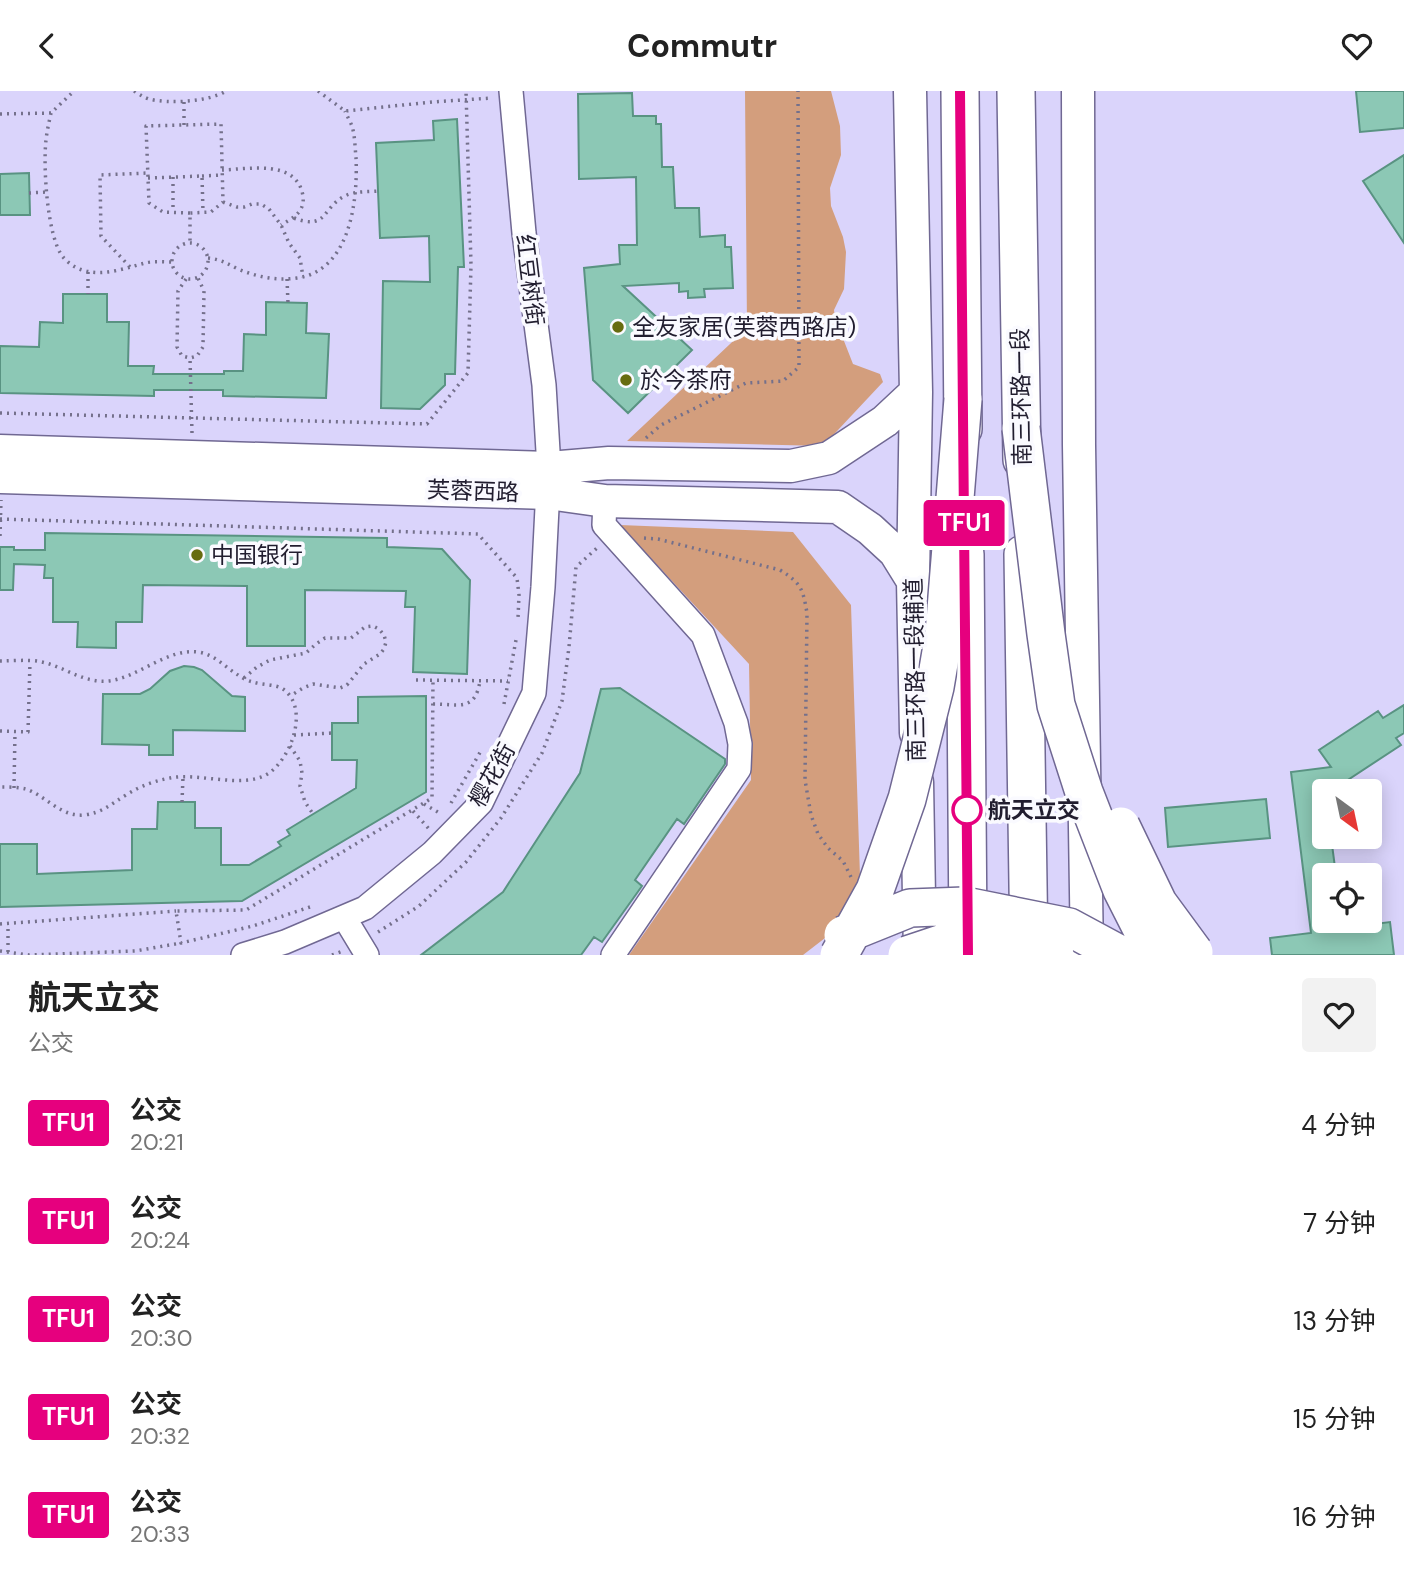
<!DOCTYPE html>
<html lang="zh">
<head>
<meta charset="utf-8">
<style>
  :root { --surface:#fff; --page:#f2f2f2; --text:#222; --muted:#767676 }
  body { margin:0; font-family:"DM Sans","Noto Sans SC",sans-serif; background:var(--page); color:var(--text); height:100vh; display:flex; flex-direction:column; font-size:26px; white-space:nowrap }
  * { box-sizing:border-box; margin:0 }
  p { font-size:23px; color:var(--muted) }
  .icon { flex:none; width:38px; height:38px; fill:none; stroke:currentColor; stroke-width:2; stroke-linecap:round; stroke-linejoin:round }
  .map { position:relative; height:864px; overflow:hidden }
  .details { display:flex; flex-direction:column; background:var(--surface); flex:1 }
  .details>* { flex:none }
  .badge { padding:0 14px; border-radius:5px; font-size:24px; line-height:46px }
  .needle { width:46px; rotate:147deg }
  .buttons { position:absolute; left:1312px; top:688px; display:grid; gap:14px }
  .buttons a { display:grid; place-items:center; width:70px; height:70px; border-radius:7px; background:var(--surface); box-shadow:0 4px 18px #0003; font-size:35px }
  .map>.badge { position:absolute; translate:-50% -50%; box-shadow:0 0 0 4px #fff }
  .round { display:grid; place-items:center; flex:none; width:74px; height:74px; border-radius:7px; background:var(--page) }
  .head { display:flex; align-items:center; justify-content:space-between; height:119px; padding:0 28px }
  h1 { font-size:33px; font-weight:700; line-height:52px }
  ul { padding:0; list-style:none }
  li { display:flex; align-items:center; gap:21px; height:98px; padding:0 28px }
  li div { flex:1 }
  li b { display:block; font-size:26px }
  li em { font-style:normal }
  li .badge { min-width:77px; font-weight:700; text-align:center }
  header { display:flex; justify-content:space-between; align-items:center; height:91px; padding:0 28px; background:var(--surface); font-size:32px; font-weight:700 }
  .map>svg:first-child { display:block }
  .green { fill:#d39e7d }
  .building { fill:#8cc8b5; stroke:#599382; stroke-width:2 }
  .lines { fill:none; stroke-linecap:round; stroke-linejoin:round }
  .minor-casing { stroke:#706893; stroke-width:26 }
  .secondary-casing { stroke:#706893; stroke-width:35 }
  .trunk-casing { stroke:#706893; stroke-width:40 }
  .path { stroke:#74708b; stroke-width:3.5; stroke-dasharray:2 5; stroke-linecap:butt }
  .minor { stroke:#fff; stroke-width:23 }
  .secondary { stroke:#fff; stroke-width:32 }
  .trunk { stroke:#fff; stroke-width:37 }
  .trunk-bridge-casing { stroke:#706893; stroke-width:40; stroke-linecap:butt }
  .trunk-bridge { stroke:#fff; stroke-width:37 }
  .line-casing { stroke:#fff; stroke-width:16 }
  .line { stroke:#e6007e; stroke-width:10 }
  .poi-dot { fill:#676c10; stroke:#fafaff; stroke-width:2.5 }
  .stop-dot { fill:#fff; stroke:#e6007e; stroke-width:3.5 }
  .labels { text-anchor:middle; dominant-baseline:central; stroke-width:7; stroke-linejoin:round; paint-order:stroke }
  .street-label { font-size:23px; fill:#211d2f; stroke:#fafaff }
  .poi-label { font-size:23px; fill:#211d2f; stroke:#fafaff; text-anchor:start }
  .stop-label { font-size:23px; font-weight:bold; fill:#211d2f; stroke:#fafaff; text-anchor:start }
</style>
</head>
<body>
<header><svg class="icon" aria-label="back" viewBox="0 0 24 24"><path d="M15 5l-7 7 7 7"/></svg>Commutr<svg class="icon" aria-label="heart" viewBox="0 0 24 24"><path d="M12 20l-8-8c-3-5 5-10 8-4 3-6 11-1 8 4z"/></svg></header>
<div class="map">
<svg width="1404" height="864" viewBox="0 0 1404 864">
  <rect width="100%" height="100%" fill="#dad4fb"/>
  <path class="green" d="M745 0H831L840 35 841 64 830 97 831 115 843 146 846 161 844 198 834 219 835 227 853 273 880 283 883 291 823 355 627 350 747 237Z
    M620 434 793 441 851 514 860 785 851 830 838 837 803 864H629L751 689 749 573Z"/>
  <path class="building" d="M1356 0H1404V37L1360 41Z
    M632 2 633 25H656V33H661L662 76H673L675 117H699L700 146 725 144V156H731L733 197 704 198 705 206 688 207V200L679 201V192L623 195 692 259 628 322 593 289 584 177 620 173 619 154H637L636 86 579 88 578 3Z
    M457 28 464 176H458L455 283H445V294L420 318 381 317 383 190 430 191 429 145 380 147 376 52 434 49 433 30Z
    M1404 64V152L1363 90Z
    M29 82 30 124H0V83Z
    M63 203H107V231H129L128 275H154L153 283H224V280H243L244 243 266 244V211L307 212 306 242 329 243 326 307 223 305V299H154V305L0 302V255L39 256 40 231 63 232Z
    M45 442 387 447V456L442 458 470 489 467 583 413 581 415 516H405L406 500 305 499V555H247V495L143 494 142 531H116V557L77 556 78 531H53V487H44L45 474 14 473 13 499H0V456H14V459H45Z
    M184 575 194 576 202 579 232 605 245 606V640L173 639V664H149V654L102 653 103 603H140L150 598 170 580Z
    M620 597 725 668V673L684 733 677 728 635 789 642 795 602 851 594 846 581 864H421L503 801 580 682 601 598Z
    M426 605V701L242 810 0 816V753H37V783L132 779V738H157L158 711H195V737H221V774H249L281 755 278 751 290 744 287 739 356 697 357 669H332V632H358V606Z
    M1404 614V642L1396 647 1401 654 1331 700H1325V746H1331L1336 784H1325V830H1342L1343 837 1390 831 1394 864H1272L1270 847 1311 842 1291 681 1331 676 1319 659 1378 620 1383 627Z
    M1266 708 1270 747 1168 756 1165 717Z"/>
  <g class="lines">
    <defs>
      <path id="minor" d="M605 410 604 434 703 544 736 632 740 653 739 678 613 864
        M344 826 367 864
        M243 864 285 851 365 817 432 762 481 712 534 602 543 496 549 377 544 294 524 142 511 0"/>
      <path id="secondary" d="M910 0 916 301 913 490 916 642
        M1078 0 1079 354 1087 864
        M0 360 549 377 609 372 791 375 829 367 885 330 916 301
        M0 386 548 402 605 410 838 416 870 438 895 461 913 490
        M917 691 920 864"/>
      <path id="trunk" d="M960 0 963 338
        M1016 0 1022 369
        M965 463 968 846
        M1023 463 1029 859"/>
    </defs>
    <use href="#minor" class="minor-casing"/>
    <use href="#secondary" class="secondary-casing"/>
    <use href="#trunk" class="trunk-casing"/>
    <path class="path" d="M134 0C139 3 143 6 149 8 168 13 209 11 226 0
      M318 0 345 20 432 11 492 7
      M51 22C49 31 47 40 46 49 43 75 47 146 63 166 69 173 77 178 86 180 105 185 126 177 145 172 153 170 163 171 172 171
      M0 23 51 22 74 0
      M184 34V9
      M222 79C250 78 297 68 303 105 305 121 293 127 281 134
      M202 85 222 84
      M173 86V121
      M148 87 202 85 203 121
      M29 102 47 101
      M223 111 237 116H244L252 113H261L269 118 281 134 289 152 300 167 303 186
      M190 122 163 121 149 112 146 35 221 33 223 111 211 121 190 122V152
      M294 127C328 140 322 116 345 105 354 100 368 101 378 100
      M172 170a18 18 0 1 1 36 0a18 18 0 1 1-36 0Z
      M208 167C220 168 228 173 238 178 257 186 277 190 297 187 350 180 358 110 356 67 355 57 355 45 352 35 350 30 347 25 345 20
      M130 176 101 145 100 84 148 82
      M88 181V203
      M186 188 178 200 177 256 182 265 190 267
      M287 188 288 212
      M0 322 427 333 468 282 471 174 466 0
      M192 342 190 267 197 265 203 256 204 200 198 187
      M646 347 661 334 746 292 783 290 799 276 798 0
      M0 428 478 443 517 487 519 504 518 527
      M0 445 1 409
      M644 447 658 448 780 479C801 492 803 498 807 522L805 689 811 724 818 743 828 757 843 770 851 786
      M0 570C13 570 29 568 42 571 65 576 83 592 108 590 138 587 167 557 198 561 214 563 225 576 238 584 242 587 248 590 253 591 262 594 275 593 283 598 310 617 291 667 269 682 244 699 199 681 170 687 154 690 140 695 126 704 111 713 102 722 84 724 61 726 46 705 26 698 18 696 8 696 0 696
      M244 587 257 576 270 569 306 562 316 553 325 547H351L365 536 373 535 379 538 384 544 386 551 384 558 380 563 364 573 347 594 340 597 313 593 303 597 290 605
      M416 589 508 590
      M433 613C459 613 475 621 480 590
      M504 613 516 549
      M0 640 28 641 30 571
      M294 644 332 642
      M290 655 300 670 302 682 300 695 305 711 313 723
      M14 697 15 641
      M182 711 183 686
      M451 712 482 658
      M424 713 441 723
      M413 720 429 738
      M310 816 253 835 181 852 176 820 246 819 432 707 433 589
      M0 833 176 820
      M378 841 419 815 466 771 501 727 542 662 562 610 569 556 576 476 597 457
      M0 860 29 864 135 860 181 852
      M8 861V833
      M332 864 343 860"/>
    <use href="#minor" class="minor"/>
    <use href="#secondary" class="secondary"/>
    <use href="#trunk" class="trunk"/>
    <defs>
      <path id="trunk-bridge" d="M1021 337 1046 543 1056 614 1084 701 1122 799 1155 864
        M1121 735 1158 812 1194 861
        M843 844 910 817 965 815 1069 836 1121 864
        M839 864 875 799 907 708 935 596 944 543 963 308
        M907 864 958 847 1004 854 1055 864"/>
    </defs>
    <use href="#trunk-bridge" class="trunk-bridge-casing"/>
    <use href="#trunk-bridge" class="trunk-bridge"/>
  </g>
  <g class="lines">
    <defs>
      <path id="line" d="M960 0 968 864"/>
    </defs>
    <use href="#line" class="line-casing"/>
    <use href="#line" class="line"/>
  </g>
  <g class="poi-dot">
    <circle cx="618" cy="236" r="7"/>
    <circle cx="626" cy="289" r="7"/>
    <circle cx="197" cy="464" r="7"/>
  </g>
  <circle class="stop-dot" cx="967" cy="719" r="14"/>
  <g class="labels">
    <g class="street-label">
      <text transform="translate(530 189) rotate(83)">红豆树街</text>
      <text transform="translate(1021 306) rotate(-91)">南三环路一段</text>
      <text transform="translate(473 400) rotate(2)">芙蓉西路</text>
      <text transform="translate(915 579) rotate(-91)">南三环路一段辅道</text>
      <text transform="translate(492 684) rotate(-61)">樱花街</text>
    </g>
    <g class="poi-label">
      <text x="632" y="236">全友家居(芙蓉西路店)</text>
      <text x="640" y="289">於今茶府</text>
      <text x="211" y="464">中国银行</text>
    </g>
    <g class="stop-label">
      <text x="988" y="719">航天立交</text>
    </g>
  </g>
</svg>
<div class="buttons">
<a><svg class="needle" viewBox="-14 -14 28 28"><path d="M0-13l5 13h-10z" fill="#e53935"/><path d="M0 13l5-13h-10z" fill="#767676"/></svg></a>
<a><svg class="icon" aria-label="locate" viewBox="0 0 24 24"><circle cx="12" cy="12" r="6"/><path d="M12 2v4M12 18v4M2 12h4M18 12h4"/></svg></a>
</div>
<b class="badge" style="left:964px;top:432px;background:#e6007e;color:#fff">TFU1</b>
</div>
<section class="details">
<div class="head"><div><h1>航天立交</h1><p>公交</p></div><a class="round"><svg class="icon" aria-label="heart" viewBox="0 0 24 24"><path d="M12 20l-8-8c-3-5 5-10 8-4 3-6 11-1 8 4z"/></svg></a></div>
<ul>
<li><span class="badge" style="background:#e6007e;color:#fff">TFU1</span><div><b>公交</b><p>20:21</p></div><em>4 分钟</em></li>
<li><span class="badge" style="background:#e6007e;color:#fff">TFU1</span><div><b>公交</b><p>20:24</p></div><em>7 分钟</em></li>
<li><span class="badge" style="background:#e6007e;color:#fff">TFU1</span><div><b>公交</b><p>20:30</p></div><em>13 分钟</em></li>
<li><span class="badge" style="background:#e6007e;color:#fff">TFU1</span><div><b>公交</b><p>20:32</p></div><em>15 分钟</em></li>
<li><span class="badge" style="background:#e6007e;color:#fff">TFU1</span><div><b>公交</b><p>20:33</p></div><em>16 分钟</em></li>
</ul>
</section>
</body>
</html>
